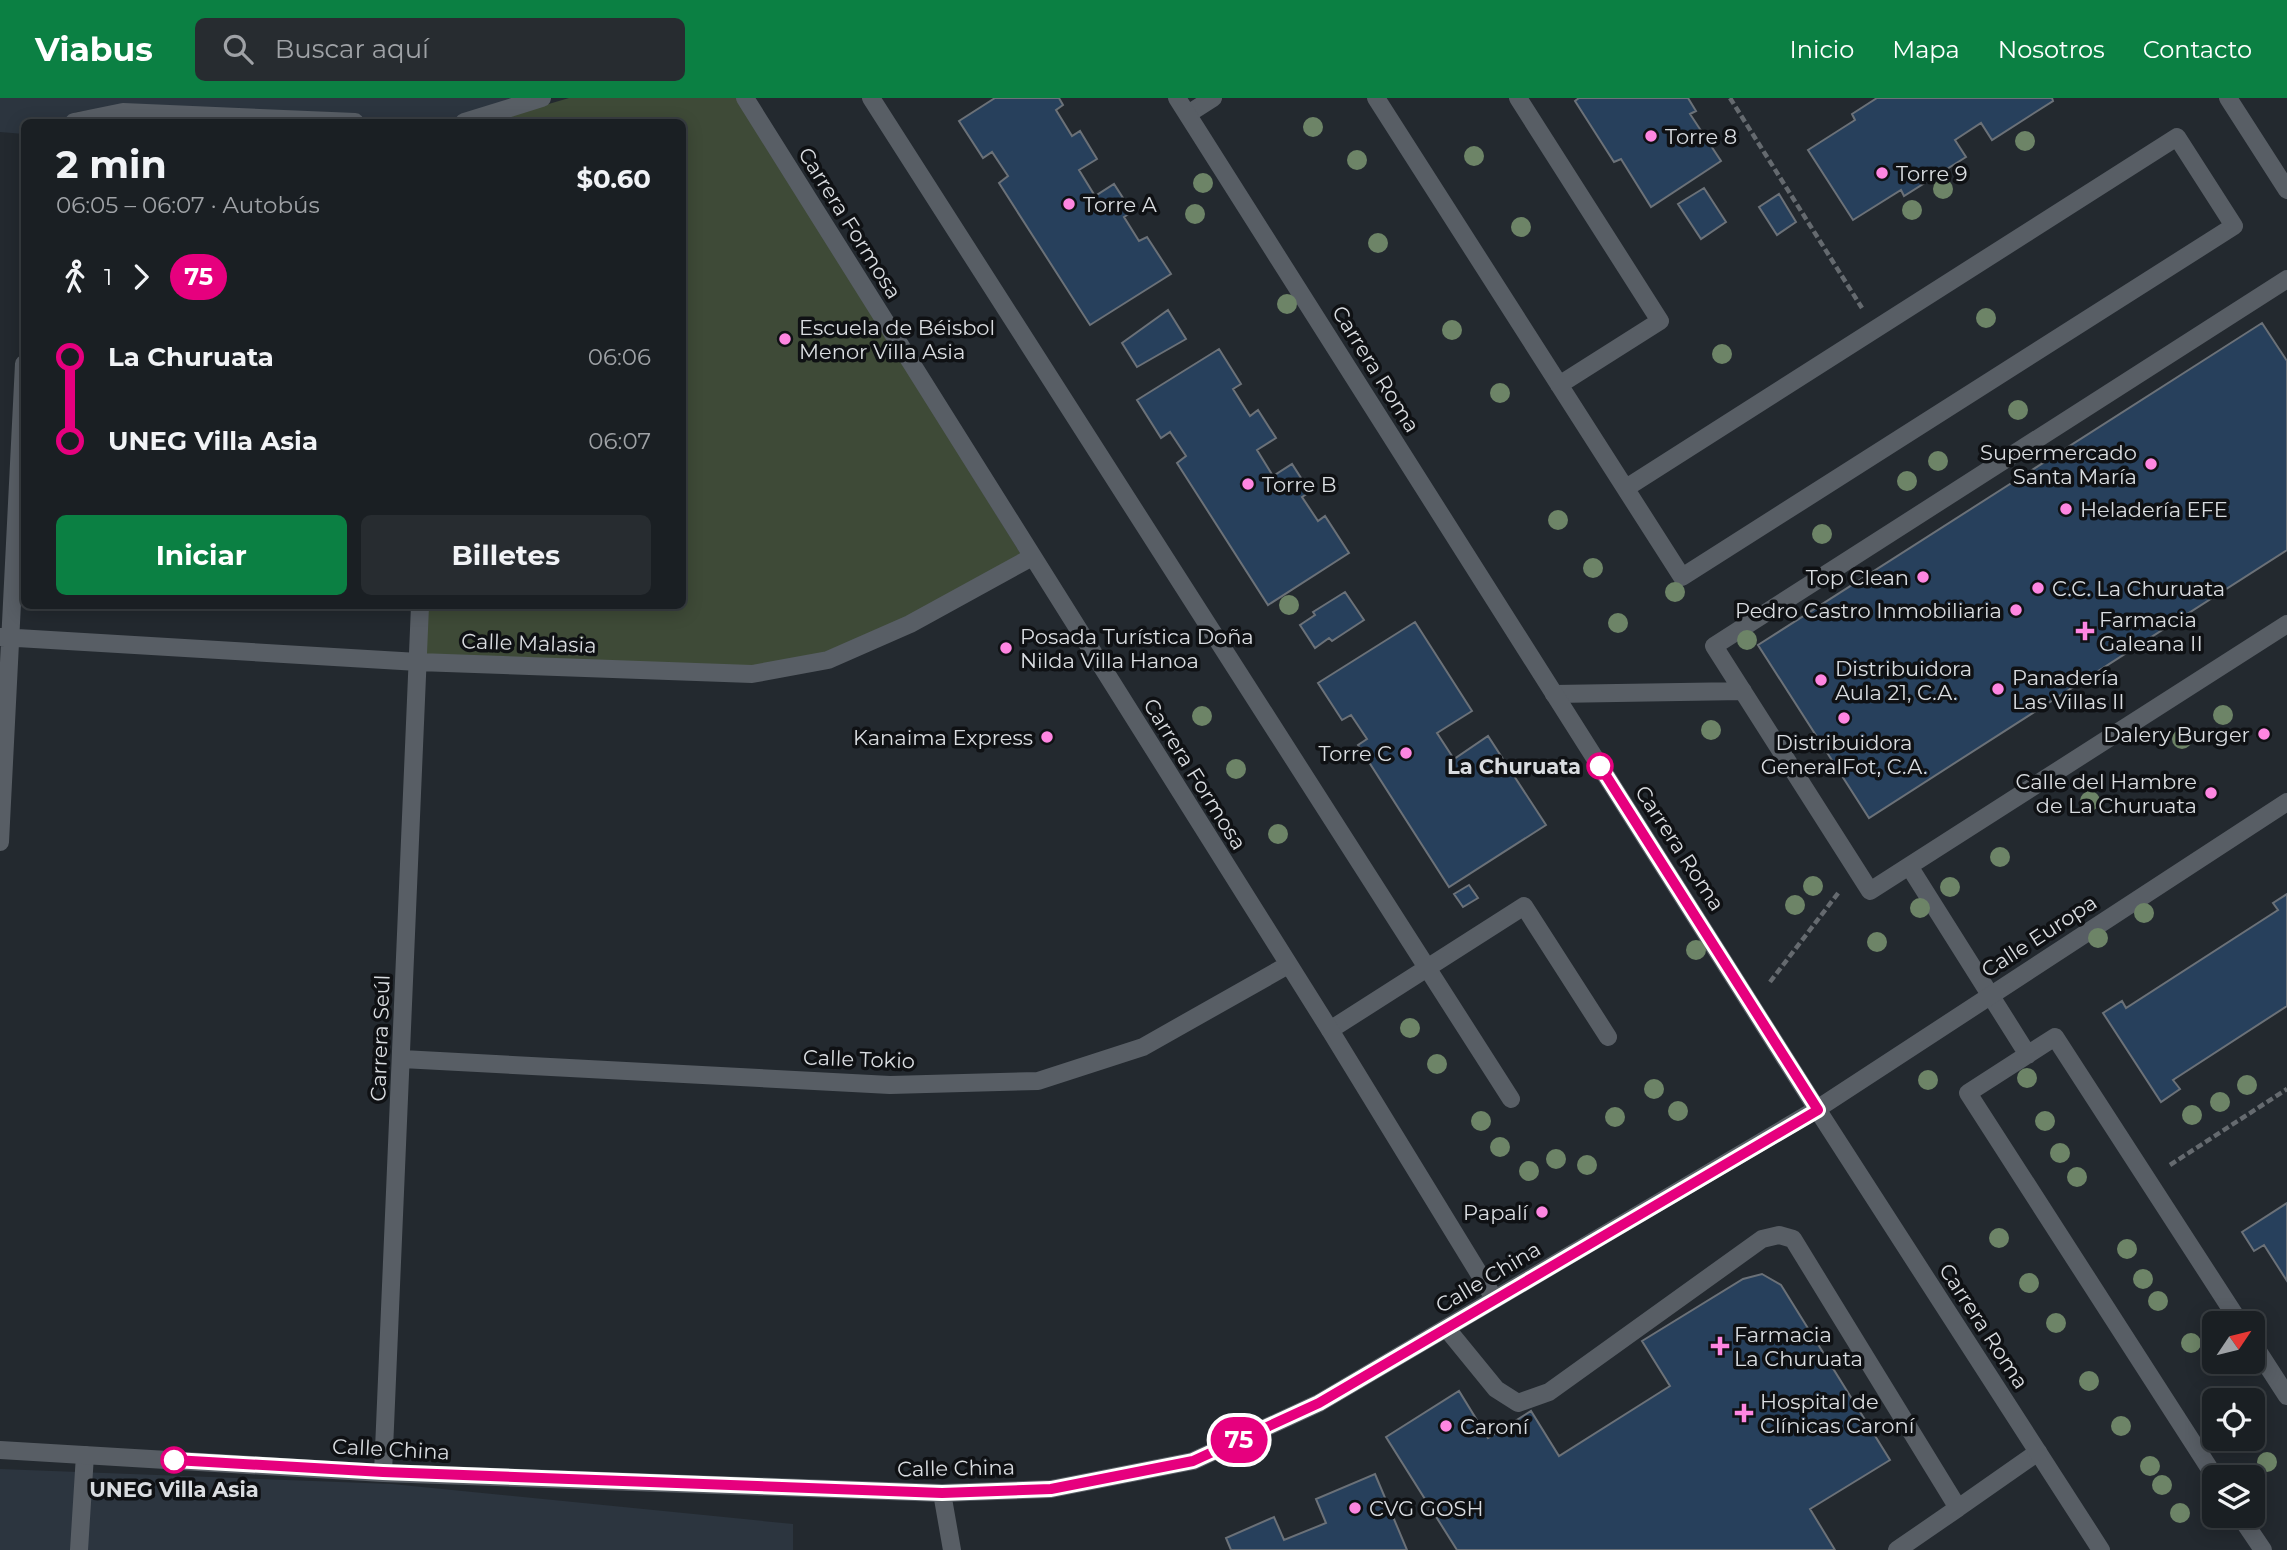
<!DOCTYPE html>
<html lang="es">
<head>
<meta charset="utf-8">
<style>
  :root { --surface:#1a1f23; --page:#272c30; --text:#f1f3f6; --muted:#9fa2a6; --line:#383d41; --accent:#0b8043 }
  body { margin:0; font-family:Montserrat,sans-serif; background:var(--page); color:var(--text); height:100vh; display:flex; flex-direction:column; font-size:26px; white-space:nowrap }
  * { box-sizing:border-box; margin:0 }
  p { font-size:23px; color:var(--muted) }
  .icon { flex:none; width:38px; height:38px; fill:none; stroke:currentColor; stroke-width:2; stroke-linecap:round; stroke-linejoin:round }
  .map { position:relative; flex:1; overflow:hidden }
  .details { position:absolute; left:21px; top:21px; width:665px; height:490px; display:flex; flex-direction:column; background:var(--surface); border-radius:10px; box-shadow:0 4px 18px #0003,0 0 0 2px var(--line) }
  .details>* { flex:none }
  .badge { padding:0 14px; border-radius:23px; font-size:24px; line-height:46px }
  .needle { width:46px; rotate:55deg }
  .tools { position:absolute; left:2202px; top:1213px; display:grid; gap:14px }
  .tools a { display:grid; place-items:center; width:63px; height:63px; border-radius:10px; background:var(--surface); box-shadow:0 4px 18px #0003,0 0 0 2px var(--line); font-size:35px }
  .map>.badge { position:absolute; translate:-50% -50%; box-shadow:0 0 0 4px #fff }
  .legs { display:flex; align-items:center; gap:10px; height:77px; padding:0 35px; font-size:23px }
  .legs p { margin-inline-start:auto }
  .headline { display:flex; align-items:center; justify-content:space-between; height:119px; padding:0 35px }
  h1 { font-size:38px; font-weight:700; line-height:52px }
  .button { display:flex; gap:14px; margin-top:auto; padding:14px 35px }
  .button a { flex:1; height:80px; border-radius:10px; background:var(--accent); color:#fff; font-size:28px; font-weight:700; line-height:80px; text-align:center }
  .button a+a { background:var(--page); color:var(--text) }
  ul { padding:0 35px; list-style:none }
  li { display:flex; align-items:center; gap:24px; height:84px; font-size:26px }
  li i { display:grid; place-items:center; width:10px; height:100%; margin:0 9px; background:currentColor }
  li i::after { content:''; width:18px; height:18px; margin:-9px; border:5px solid; border-radius:50%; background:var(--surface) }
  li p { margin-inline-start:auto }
  li:first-child i { background:linear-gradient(#0000 50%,currentColor 0) }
  li:last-child i { background:linear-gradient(currentColor 50%,#0000 0) }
  header { display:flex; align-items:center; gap:42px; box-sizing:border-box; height:98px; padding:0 35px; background:var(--accent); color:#fff }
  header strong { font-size:33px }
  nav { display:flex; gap:38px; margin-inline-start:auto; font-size:24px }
  .search { width:490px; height:63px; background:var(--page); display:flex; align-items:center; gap:18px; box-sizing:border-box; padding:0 24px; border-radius:10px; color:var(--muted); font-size:26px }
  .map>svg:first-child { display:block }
  .built { fill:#2c353f }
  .green { fill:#3e4a37 }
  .building { fill:#27405c; stroke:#6b7178; stroke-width:2 }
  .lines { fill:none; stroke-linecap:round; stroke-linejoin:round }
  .path { stroke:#656a6f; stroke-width:4.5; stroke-dasharray:7 3.5; stroke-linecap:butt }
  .lane { stroke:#585e65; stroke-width:18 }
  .street { stroke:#585e65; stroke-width:18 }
  .secondary { stroke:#585e65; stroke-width:18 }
  .tree { fill:#6d8467 }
  .line-1-casing { stroke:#fff; stroke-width:16 }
  .line-1 { stroke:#e6007e; stroke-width:10 }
  .poi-dot { fill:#fe86e1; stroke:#0f1114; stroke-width:2.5 }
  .stop-1-dot { fill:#fff; stroke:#e6007e; stroke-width:3.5 }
  .labels { text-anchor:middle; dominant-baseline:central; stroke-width:7; stroke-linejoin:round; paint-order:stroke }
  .poi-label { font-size:21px; fill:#d9dce0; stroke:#0f1114; text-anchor:start }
  .street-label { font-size:21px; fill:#d9dce0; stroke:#0f1114 }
  .stop-label { font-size:21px; font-weight:bold; fill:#d9dce0; stroke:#0f1114; text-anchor:end }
</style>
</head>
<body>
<header>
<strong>Viabus</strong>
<div class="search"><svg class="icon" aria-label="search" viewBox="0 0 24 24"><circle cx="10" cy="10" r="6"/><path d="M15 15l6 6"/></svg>Buscar aquí</div>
<nav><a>Inicio</a><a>Mapa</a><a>Nosotros</a><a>Contacto</a></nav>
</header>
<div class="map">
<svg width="2287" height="1452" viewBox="0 0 2287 1452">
  <rect width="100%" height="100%" fill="#23292f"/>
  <path class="built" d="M0 0H516L443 24 123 8 76 14 62 24H24V36L0 34Z
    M0 1371 392 1386 793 1426V1452H0Z"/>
  <path class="green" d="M569 0H738L1022 458 913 517 826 555 755 568 425 556 428 508H682V24H488Z"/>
  <path class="building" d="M995 0H1059L1063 7 1056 12 1072 38 1080 33 1097 61 1079 72 1095 98 1114 86 1132 114 1124 119 1139 143 1147 139 1171 176 1090 227 999 85 1008 78 992 54 983 60 959 23Z
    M1579 0H1688L1696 13 1690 16 1721 63 1651 109 1621 61 1614 64 1575 3Z
    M1877 0H2052L2053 3 1992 42 1981 25 1955 42 1966 59 1904 98 1901 92 1853 122 1808 52 1855 22 1852 16Z
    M1704 90 1726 124 1701 141 1678 106Z
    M1779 96 1796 124 1777 137 1759 109Z
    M1168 212 1186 241 1137 269 1122 245Z
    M2262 225 2287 263V452L1869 720 1758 547Z
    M1219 251 1241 286 1233 291 1250 318 1258 312 1276 340 1257 352 1273 378 1292 366 1310 394 1302 399 1318 423 1325 418 1349 455 1268 507 1177 365 1186 358 1170 334 1161 340 1137 302Z
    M1345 494 1364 522 1332 543 1329 540 1315 550 1300 527 1315 517 1313 514Z
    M1415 524 1472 613 1437 635 1454 661 1488 638 1546 727 1449 789 1358 647 1367 641 1351 617 1342 622 1318 585Z
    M1469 787 1478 800 1463 809 1454 796Z
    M2287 796V908L2173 982 2180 991 2161 1004 2103 915 2122 903 2126 910 2278 812 2273 805Z
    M2287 1105V1183L2264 1147 2254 1153 2242 1134Z
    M1762 1176 1781 1187 1890 1362 1810 1411 1835 1452H1457L1386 1339 1459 1293 1488 1340 1531 1313 1559 1358 1670 1288 1642 1243 1743 1181Z
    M1375 1376 1407 1452H1231L1226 1440 1274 1419 1284 1442 1326 1425 1316 1401Z"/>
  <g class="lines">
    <path class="path" d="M1730 0 1862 210
      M1770 884 1839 794
      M2170 1067 2287 991"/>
    <path class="lane" d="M871 0 1511 1001
      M1376 0 1682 479 2234 128 2177 39 1626 390
      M1518 0 1660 223 1559 287
      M1188 16 1213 0
      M2287 181 1714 548 1870 793 2287 526
      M1554 596 1743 593
      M1909 768 2028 957
      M1330 932 1524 808 1608 939
      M1447 1231 1496 1291 1518 1305 1549 1294 1762 1141 1779 1137 1793 1141 1958 1410 1897 1452
      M2252 1244 2287 1298
      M2215 1379 1968 995 2055 939 2240 1225
      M1958 1410 2038 1354
      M2240 1418 2263 1452
      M79 1452 85 1357"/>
    <path class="street" d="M745 0 1330 932 1494 1200
      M74 24 123 14 355 24
      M464 24 542 0
      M0 539 418 564 752 576 828 562 910 526 1032 459
      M0 744 24 266
      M402 961 890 987 1038 983 1143 949 1288 867
      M0 1352 383 1375 942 1395 1051 1391 1193 1363 1319 1305 1817 1011 2287 704
      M383 1375 420 508
      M942 1395 952 1452"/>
    <path class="secondary" d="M1177 0 1817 1011 2101 1452
      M2228 0 2287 92"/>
  </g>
  <g class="tree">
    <circle cx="1313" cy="29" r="10"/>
    <circle cx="2025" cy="43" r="10"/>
    <circle cx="1474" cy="58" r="10"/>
    <circle cx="1357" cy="62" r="10"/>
    <circle cx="1203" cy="85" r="10"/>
    <circle cx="1943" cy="91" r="10"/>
    <circle cx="1912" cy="112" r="10"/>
    <circle cx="1195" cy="116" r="10"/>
    <circle cx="1521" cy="129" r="10"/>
    <circle cx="1378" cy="145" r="10"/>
    <circle cx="1287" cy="206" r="10"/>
    <circle cx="1986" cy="220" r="10"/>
    <circle cx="1452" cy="232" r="10"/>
    <circle cx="1722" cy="256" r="10"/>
    <circle cx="1500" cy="295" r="10"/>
    <circle cx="2018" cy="312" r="10"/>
    <circle cx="1938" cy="363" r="10"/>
    <circle cx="1907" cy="383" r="10"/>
    <circle cx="1558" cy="422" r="10"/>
    <circle cx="1822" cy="436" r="10"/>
    <circle cx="1593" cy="470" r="10"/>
    <circle cx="1675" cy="494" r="10"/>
    <circle cx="1289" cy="507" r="10"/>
    <circle cx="1618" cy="525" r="10"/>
    <circle cx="1747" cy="542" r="10"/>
    <circle cx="2223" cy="617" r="10"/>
    <circle cx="1202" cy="618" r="10"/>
    <circle cx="1711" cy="632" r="10"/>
    <circle cx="2182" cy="641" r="10"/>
    <circle cx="1236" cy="671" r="10"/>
    <circle cx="2090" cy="703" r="10"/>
    <circle cx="1278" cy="736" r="10"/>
    <circle cx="2000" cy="759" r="10"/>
    <circle cx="1813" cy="788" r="10"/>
    <circle cx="1950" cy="789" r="10"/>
    <circle cx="1795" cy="807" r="10"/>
    <circle cx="1920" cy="810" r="10"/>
    <circle cx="2144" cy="815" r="10"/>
    <circle cx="2098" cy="840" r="10"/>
    <circle cx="1877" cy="844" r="10"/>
    <circle cx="1696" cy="852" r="10"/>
    <circle cx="1410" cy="930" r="10"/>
    <circle cx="1437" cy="966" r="10"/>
    <circle cx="2027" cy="980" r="10"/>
    <circle cx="1928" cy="982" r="10"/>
    <circle cx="2247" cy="987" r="10"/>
    <circle cx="1654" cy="991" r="10"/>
    <circle cx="2220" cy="1004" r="10"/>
    <circle cx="1678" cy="1013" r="10"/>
    <circle cx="2192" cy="1017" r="10"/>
    <circle cx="1615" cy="1019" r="10"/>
    <circle cx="1481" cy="1023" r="10"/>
    <circle cx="2045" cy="1023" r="10"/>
    <circle cx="1500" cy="1049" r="10"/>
    <circle cx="2060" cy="1055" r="10"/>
    <circle cx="1556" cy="1061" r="10"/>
    <circle cx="1587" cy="1067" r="10"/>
    <circle cx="1529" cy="1073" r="10"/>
    <circle cx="2077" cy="1079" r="10"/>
    <circle cx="1999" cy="1140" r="10"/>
    <circle cx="2127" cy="1151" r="10"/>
    <circle cx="2143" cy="1181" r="10"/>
    <circle cx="2029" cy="1185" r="10"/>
    <circle cx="2158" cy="1203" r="10"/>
    <circle cx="2056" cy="1225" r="10"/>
    <circle cx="2191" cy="1245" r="10"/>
    <circle cx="2089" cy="1283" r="10"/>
    <circle cx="2121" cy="1328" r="10"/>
    <circle cx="2267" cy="1364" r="10"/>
    <circle cx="2150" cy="1368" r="10"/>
    <circle cx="2162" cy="1387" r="10"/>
    <circle cx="2180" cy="1415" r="10"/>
  </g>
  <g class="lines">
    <defs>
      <path id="line-1" d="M174 1362 383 1374 942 1395 1051 1391 1193 1363 1319 1305 1818 1012 1600 668"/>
    </defs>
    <use href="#line-1" class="line-1-casing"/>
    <use href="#line-1" class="line-1"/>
  </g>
  <g class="poi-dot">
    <circle cx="1651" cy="38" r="7"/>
    <circle cx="1882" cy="75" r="7"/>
    <circle cx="1069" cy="106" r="7"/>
    <circle cx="785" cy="241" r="7"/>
    <circle cx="2151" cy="366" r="7"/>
    <circle cx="1248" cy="386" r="7"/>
    <circle cx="2066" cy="411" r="7"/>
    <circle cx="1923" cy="479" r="7"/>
    <circle cx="2038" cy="490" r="7"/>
    <circle cx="2016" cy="512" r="7"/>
    <path d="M2081.5 522.5h7v7h7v7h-7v7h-7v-7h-7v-7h7z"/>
    <circle cx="1006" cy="550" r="7"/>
    <circle cx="1821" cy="582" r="7"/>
    <circle cx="1998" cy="591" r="7"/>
    <circle cx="1844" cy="620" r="7"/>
    <circle cx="2264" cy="636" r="7"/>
    <circle cx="1047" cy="639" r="7"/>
    <circle cx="1406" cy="655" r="7"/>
    <circle cx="2211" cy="695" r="7"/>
    <circle cx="1542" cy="1114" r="7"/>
    <path d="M1716.5 1237.5h7v7h7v7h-7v7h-7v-7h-7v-7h7z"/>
    <path d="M1740.5 1304.5h7v7h7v7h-7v7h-7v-7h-7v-7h7z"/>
    <circle cx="1446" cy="1328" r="7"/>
    <circle cx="1355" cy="1410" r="7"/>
  </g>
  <g class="stop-1-dot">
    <circle cx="1600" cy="668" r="12"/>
    <circle cx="174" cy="1362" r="12"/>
  </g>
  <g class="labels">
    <g class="poi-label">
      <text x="1665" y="38">Torre 8</text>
      <text x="1896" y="75">Torre 9</text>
      <text x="1083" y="106">Torre A</text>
      <text x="799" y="229">Escuela de Béisbol<tspan x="799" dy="24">Menor Villa Asia</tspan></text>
      <text x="2137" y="354" text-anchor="end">Supermercado<tspan x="2137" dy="24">Santa María</tspan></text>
      <text x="1262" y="386">Torre B</text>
      <text x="2080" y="411">Heladería EFE</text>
      <text x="1909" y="479" text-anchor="end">Top Clean</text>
      <text x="2052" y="490">C.C. La Churuata</text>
      <text x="2002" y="512" text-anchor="end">Pedro Castro Inmobiliaria</text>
      <text x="2099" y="521">Farmacia<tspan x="2099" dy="24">Galeana II</tspan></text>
      <text x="1020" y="538">Posada Turística Doña<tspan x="1020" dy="24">Nilda Villa Hanoa</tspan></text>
      <text x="1835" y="570">Distribuidora<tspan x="1835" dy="24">Aula 21, C.A.</tspan></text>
      <text x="2012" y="579">Panadería<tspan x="2012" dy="24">Las Villas II</tspan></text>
      <text x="2250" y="636" text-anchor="end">Dalery Burger</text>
      <text x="1033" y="639" text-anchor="end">Kanaima Express</text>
      <text x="1844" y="644" text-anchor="middle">Distribuidora<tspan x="1844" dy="24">GeneralFot, C.A.</tspan></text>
      <text x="1392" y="655" text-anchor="end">Torre C</text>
      <text x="2197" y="683" text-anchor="end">Calle del Hambre<tspan x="2197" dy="24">de La Churuata</tspan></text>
      <text x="1528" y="1114" text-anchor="end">Papalí</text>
      <text x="1734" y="1236">Farmacia<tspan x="1734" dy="24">La Churuata</tspan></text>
      <text x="1760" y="1303">Hospital de<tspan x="1760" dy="24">Clínicas Caroní</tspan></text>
      <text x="1460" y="1328">Caroní</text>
      <text x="1369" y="1410">CVG GOSH</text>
    </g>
    <g class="street-label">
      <text transform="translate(850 125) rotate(58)">Carrera Formosa</text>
      <text transform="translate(1376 271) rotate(58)">Carrera Roma</text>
      <text transform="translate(529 545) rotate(2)">Calle Malasia</text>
      <text transform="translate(1195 676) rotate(58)">Carrera Formosa</text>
      <text transform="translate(1680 750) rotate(57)">Carrera Roma</text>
      <text transform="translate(2039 838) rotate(-33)">Calle Europa</text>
      <text transform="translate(380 940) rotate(-88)">Carrera Seúl</text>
      <text transform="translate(859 961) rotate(2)">Calle Tokio</text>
      <text transform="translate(1488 1179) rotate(-31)">Calle China</text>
      <text transform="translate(1984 1228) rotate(57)">Carrera Roma</text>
      <text transform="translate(391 1351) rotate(3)">Calle China</text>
      <text transform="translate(956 1370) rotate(-1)">Calle China</text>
    </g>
    <g class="stop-label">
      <text x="1581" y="668">La Churuata</text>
      <text x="174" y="1391" text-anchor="middle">UNEG Villa Asia</text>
    </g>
  </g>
</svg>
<div class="tools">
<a><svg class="needle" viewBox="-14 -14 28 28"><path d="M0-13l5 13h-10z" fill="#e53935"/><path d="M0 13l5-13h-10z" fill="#9fa2a6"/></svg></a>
<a><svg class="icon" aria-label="locate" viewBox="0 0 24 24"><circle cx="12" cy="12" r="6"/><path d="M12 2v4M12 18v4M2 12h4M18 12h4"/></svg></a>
<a><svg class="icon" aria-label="layers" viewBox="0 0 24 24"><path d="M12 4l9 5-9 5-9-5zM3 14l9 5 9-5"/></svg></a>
</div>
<b class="badge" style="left:1239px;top:1342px;background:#e6007e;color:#fff">75</b>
<section class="details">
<div class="headline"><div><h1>2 min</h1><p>06:05 – 06:07 · Autobús</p></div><b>$0.60</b></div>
<div class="legs"><svg class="icon" aria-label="walk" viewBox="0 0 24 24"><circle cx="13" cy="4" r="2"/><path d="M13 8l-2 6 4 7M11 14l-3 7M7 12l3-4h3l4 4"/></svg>1<svg class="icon" aria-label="forward" viewBox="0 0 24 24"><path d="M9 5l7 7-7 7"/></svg><b class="badge" style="background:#e6007e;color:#fff">75</b></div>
<ul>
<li><i style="color:#e6007e"></i><b>La Churuata</b><p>06:06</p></li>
<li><i style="color:#e6007e"></i><b>UNEG Villa Asia</b><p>06:07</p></li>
</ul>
<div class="button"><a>Iniciar</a><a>Billetes</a></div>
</section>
</div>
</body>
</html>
